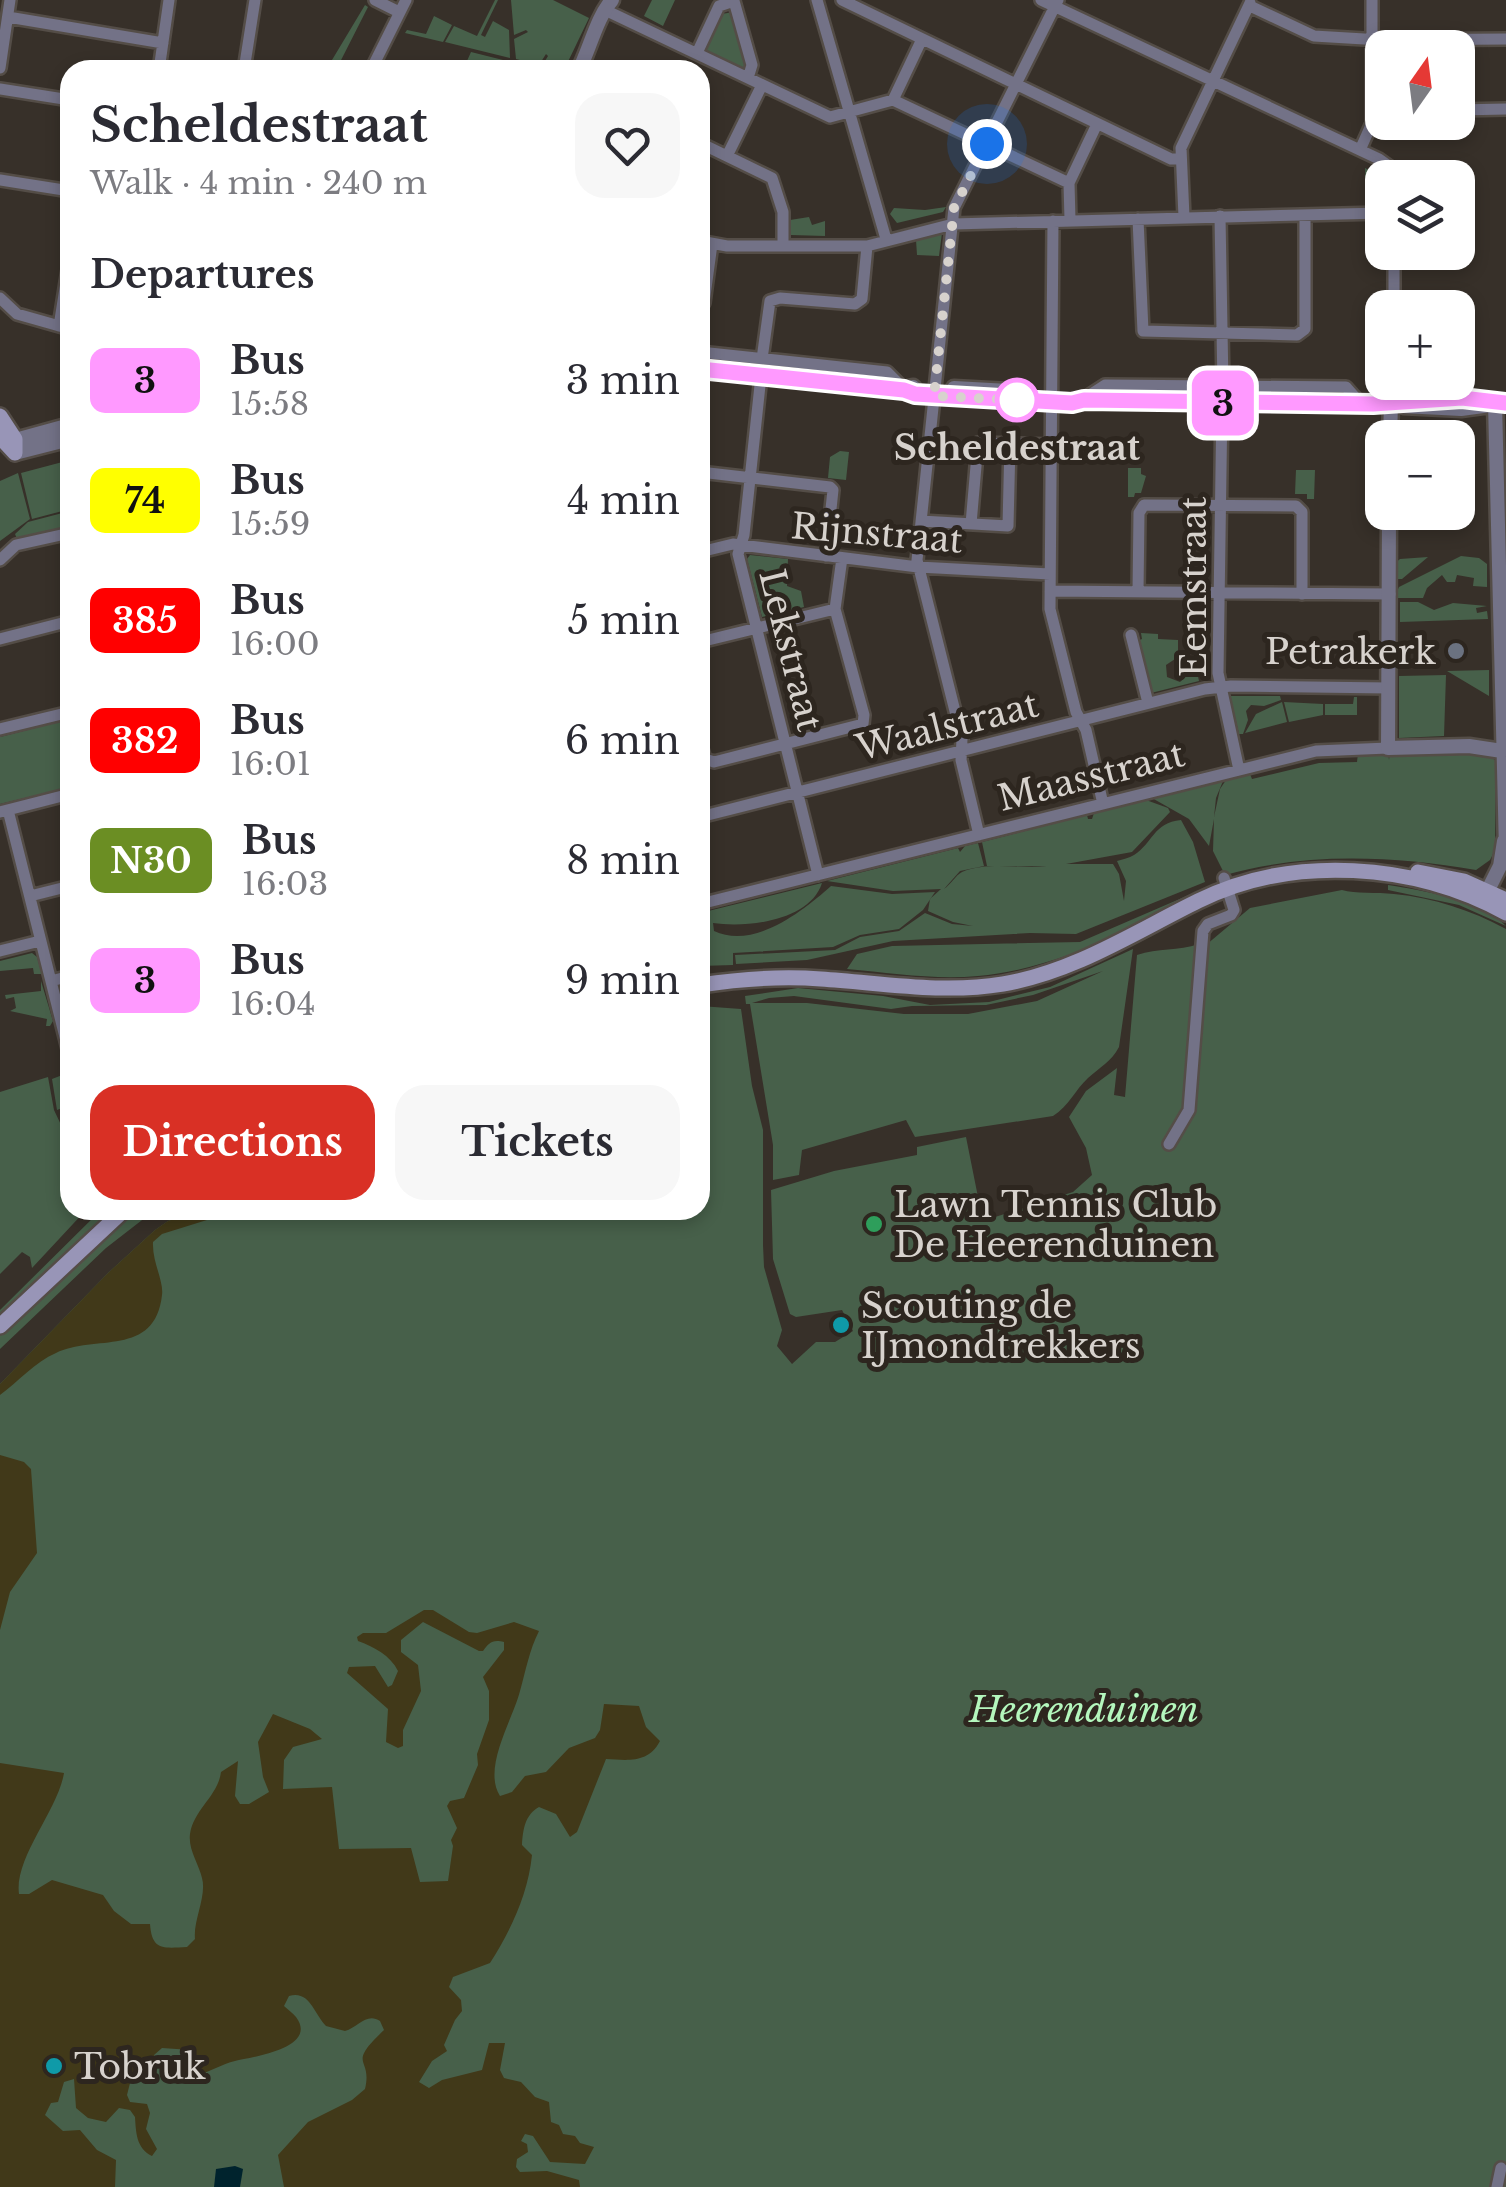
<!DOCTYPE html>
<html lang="en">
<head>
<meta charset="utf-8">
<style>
  :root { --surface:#fff; --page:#f7f7f7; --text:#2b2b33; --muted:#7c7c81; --accent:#d93025 }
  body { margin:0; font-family:"Libre Baskerville",serif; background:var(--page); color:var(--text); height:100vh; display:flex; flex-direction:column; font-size:38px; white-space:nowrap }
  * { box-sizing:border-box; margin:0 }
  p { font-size:32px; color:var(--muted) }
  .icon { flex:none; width:55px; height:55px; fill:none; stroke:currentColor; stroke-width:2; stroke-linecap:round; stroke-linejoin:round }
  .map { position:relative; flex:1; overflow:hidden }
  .drawer { position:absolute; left:60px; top:60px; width:650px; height:1160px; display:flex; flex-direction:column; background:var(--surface); border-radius:30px; box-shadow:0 5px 15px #0003 }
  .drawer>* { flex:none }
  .badge { padding:0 20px; border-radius:15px; font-size:35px; line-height:65px }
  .needle { width:65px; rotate:14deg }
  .controls { position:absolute; left:1365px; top:30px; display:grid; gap:20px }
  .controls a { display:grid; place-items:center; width:110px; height:110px; border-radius:20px; background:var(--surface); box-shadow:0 5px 15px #0003; font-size:50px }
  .you { position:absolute; width:50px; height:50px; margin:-25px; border:8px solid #fff; border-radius:50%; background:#1a73e8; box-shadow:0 0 0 15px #1a73e833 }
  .map>.badge { position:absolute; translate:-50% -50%; box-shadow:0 0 0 5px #fff }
  h2 { padding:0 30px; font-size:38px; line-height:90px }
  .round { display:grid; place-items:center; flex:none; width:105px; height:105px; border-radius:30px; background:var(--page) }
  .summary { display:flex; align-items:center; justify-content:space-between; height:170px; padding:0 30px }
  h1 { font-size:48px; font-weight:700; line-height:75px }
  .action { display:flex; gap:20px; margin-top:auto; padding:20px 30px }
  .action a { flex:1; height:115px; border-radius:30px; background:var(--accent); color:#fff; font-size:40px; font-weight:700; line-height:115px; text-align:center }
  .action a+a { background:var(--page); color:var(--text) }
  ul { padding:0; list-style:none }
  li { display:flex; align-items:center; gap:30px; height:120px; padding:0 30px }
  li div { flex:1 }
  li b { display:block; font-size:38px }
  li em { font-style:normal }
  li .badge { min-width:110px; font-weight:700; text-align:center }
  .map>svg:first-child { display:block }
  .green { fill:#47604a; fill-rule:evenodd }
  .sand { fill:#413919 }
  .water { fill:#00232d }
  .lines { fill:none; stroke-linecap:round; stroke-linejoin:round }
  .minor-casing { stroke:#544d47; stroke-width:16 }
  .tertiary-casing { stroke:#544d47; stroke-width:19 }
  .secondary-casing { stroke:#544d47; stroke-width:20 }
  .minor { stroke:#737287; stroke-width:11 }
  .tertiary { stroke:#737287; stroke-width:14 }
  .secondary { stroke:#9895b7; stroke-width:15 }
  .line-casing { stroke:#fff; stroke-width:22 }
  .line { stroke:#f9f; stroke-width:15 }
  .walk { stroke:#d7d2cd; stroke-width:10; stroke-dasharray:0 18 }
  .stop-dot { fill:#fff; stroke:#f9f; stroke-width:5 }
  .worship-dot { fill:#6b7280; stroke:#2d261f; stroke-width:4 }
  .leisure-dot { fill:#2e9e5b; stroke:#2d261f; stroke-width:4 }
  .culture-dot { fill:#0f9aa8; stroke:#2d261f; stroke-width:4 }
  .labels { text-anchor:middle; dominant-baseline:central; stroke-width:10; stroke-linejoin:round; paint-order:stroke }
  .stop-label { font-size:35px; font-weight:bold; fill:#d7d2cd; stroke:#2d261f }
  .street-label { font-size:35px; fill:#d7d2cd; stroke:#2d261f }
  .poi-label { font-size:35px; fill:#d7d2cd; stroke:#2d261f; text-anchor:start }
  .park-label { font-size:35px; font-style:italic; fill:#b4f7bd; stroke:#2d261f }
</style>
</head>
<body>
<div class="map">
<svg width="1506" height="2187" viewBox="0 0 1506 2187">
  <rect width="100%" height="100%" fill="#373029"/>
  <path class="green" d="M495 0H498L481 35 485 37 493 21 509 30 510 58 445 42 454 26 477 36Z
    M511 0H553L589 18 564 70 542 66 548 56 546 54 539 65 516 59 514 39 528 32 526 30 514 35Z
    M652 0H675L663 26 644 16Z
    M365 5 368 7 336 70H326Z
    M733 12 749 66 744 70 706 50 722 14Z
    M434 16 452 25 443 42 405 33 407 30 426 34Z
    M471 52 511 62V70H463Z
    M1365 168 1379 175 1378 203H1366Z
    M946 207 943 212 897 223 890 214 894 208 925 210Z
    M809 217 812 225 825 221V236L791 235 790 220Z
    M942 233 939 256 917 255 916 240Z
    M840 451 849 452 846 480 828 478 830 457Z
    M70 460V509L32 519 21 473Z
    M1128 468H1141V474L1146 476 1141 493H1135L1134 497H1128Z
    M1296 470H1315L1314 499H1307V494H1295Z
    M18 473 30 519 0 541V481Z
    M70 511V528L17 539 15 534 28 522Z
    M750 555 788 559 787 586 801 591 804 607 762 617 747 559Z
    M1461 556 1479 558 1487 564V587L1473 586 1474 578 1457 575 1455 582H1447L1442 575 1427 588 1423 598H1394L1399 587Z
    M1428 557 1402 579H1394V564L1400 559Z
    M1400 602H1418L1434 610 1453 603 1487 606 1476 608 1477 613 1487 611 1488 619 1400 622Z
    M1141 633 1158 634V639L1178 640V657L1166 665 1167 677 1180 682 1189 674 1197 672 1199 681 1151 693 1137 641 1142 639Z
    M1489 670V696L1447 671Z
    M1446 675 1444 736 1399 738V676Z
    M1230 696H1280L1281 700 1264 706 1251 705 1246 711 1248 720 1243 734H1239Z
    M1354 697H1357V715H1325V704H1353Z
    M1282 702 1287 722 1245 733 1256 714Z
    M1284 702 1323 704V715L1289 722Z
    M70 719V787L0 804V737Z
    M1483 750 1496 761 1495 850 1490 860 1476 870C1393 856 1307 852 1225 875L1213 851 1214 819 1209 846 1189 819 1152 798 1223 781 1216 798 1214 817 1220 789 1226 780 1250 774 1252 779 1319 763 1357 762 1358 753 1388 752 1389 760 1390 752Z
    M1146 800 1168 808 1170 812 1132 852 1066 864H1113L1119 874 1124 901 1126 881 1117 861C1123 859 1129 858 1134 855 1153 843 1153 823 1181 820L1193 842 1205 882 1076 934 1030 933 893 941 807 960 736 964 735 955 835 950 860 937 899 931 925 913 952 924 973 926 953 922 928 911 930 899 941 889 893 891 827 881 958 848 960 852 965 846 978 843 984 866 960 871 944 889C950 885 956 875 962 872 987 861 1020 869 1047 866H987L982 842 1087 815 1088 819H1092L1094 813Z
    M1219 882 1223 886C1148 921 1061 969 978 976 935 980 891 973 847 969L857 954 892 946 1080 942Z
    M822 883C810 921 747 928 713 923L714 931C754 950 803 911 831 886L892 894 935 892 923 910 899 929 860 935 833 947 733 953V965L700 966V913Z
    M1388 885C1422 890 1483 901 1506 926L1459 905 1388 890Z
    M1342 890C1355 894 1377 892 1394 894 1434 898 1471 910 1506 929V2187H0V1384L108 1273 155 1230 168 1221 200 1210H700V1006L741 1009 752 1086 763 1130V1245L764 1267 782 1330 777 1346 792 1364 816 1342H835L853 1331 842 1310 796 1317 790 1314 773 1259 771 1190 834 1171 917 1155V1147L966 1137 980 1207 985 1215 995 1217 1073 1192 1092 1175 1086 1148 1069 1117 1086 1091 1117 1068 1114 1095 1125 1097 1137 955C1158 948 1178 951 1199 944L1200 950 1250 908Z
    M1133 949 1119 1047C1111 1062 1100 1067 1088 1078 1075 1090 1069 1106 1053 1116L915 1137 906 1120 802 1150 799 1175 773 1180V1145L750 1004H746L745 996 798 988 883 996 930 1005 989 1002 1050 987ZM1103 971 1037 1001 968 1014H904L807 1003H752L769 998 794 996 891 1009 912 1006 986 1005 1033 995Z
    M32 953 37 957 42 974H34L33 968 0 971V961Z
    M41 981 53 1021 50 1026H46L47 1019 10 1011 16 1008 14 997 6 999 5 995 41 991Z
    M70 1072V1105L57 1110 52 1079Z
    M48 1077 54 1110 63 1129 60 1115 70 1109V1210H86L32 1268 30 1257 22 1252 0 1274V1092Z
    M101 1210H114L0 1318V1310Z
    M137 1210H155L106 1248 0 1349V1334Z"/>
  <path class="sand" d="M200 1210H239L162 1234 153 1242C152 1262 164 1281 162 1295 155 1358 94 1334 56 1353 35 1362 18 1382 0 1395V1384L108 1273 155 1230 168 1221Z
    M0 1455 24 1462 31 1469 37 1553 10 1592 0 1630Z
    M424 1610H433L469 1632 477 1633 514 1622 539 1631C529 1651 526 1670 520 1691 513 1719 482 1768 500 1796L512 1792 525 1776 546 1772 569 1748 595 1738 600 1730 604 1704 639 1706 646 1727 660 1741C648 1764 627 1760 606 1759L577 1832 570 1837 556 1814 539 1807C525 1815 523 1829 522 1845L532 1855C528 1894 511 1930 490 1963L453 1977 449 1987 461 2000 462 2011 455 2020 444 2045 447 2051 432 2061 419 2082 429 2088 442 2080 482 2070 489 2043H505L500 2070 504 2078 521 2082 535 2097 549 2102 551 2122 559 2125 563 2134 575 2136 580 2143 594 2147 585 2164 550 2162 533 2136 525 2134 521 2141 527 2144 528 2152 517 2159 516 2167 520 2172 547 2171 579 2180 580 2187H284L278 2155 308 2122 352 2100 365 2089C373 2056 345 2067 384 2030L380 2021C367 2012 358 2027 345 2031L326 2026C314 2014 310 1990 289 1996L284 2006C288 2010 293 2013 296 2017 319 2048 252 2057 235 2061 222 2064 210 2072 197 2075L193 2073 195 2055 191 2050 162 2048 154 2055V2070L133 2071 127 2095 130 2102 147 2104 150 2113 146 2129 157 2149 152 2156C136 2148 136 2132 135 2117L130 2110 119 2108 106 2122 88 2118 76 2108 74 2079 64 2082 58 2102 51 2103 45 2115 63 2131 80 2130 97 2150 116 2160 115 2187H0V1763L64 1773C58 1810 14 1858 19 1894H29L52 1880 103 1895 114 1911 131 1924H150C152 1951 163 1948 187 1947L195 1939C193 1920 207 1896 202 1878 199 1864 188 1850 190 1834 194 1809 218 1796 221 1772L238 1761 235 1796 240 1804H249L269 1792 263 1777 258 1742 273 1714 310 1729 322 1739 293 1747 284 1760 283 1789 332 1787 339 1849 411 1848 420 1882 448 1881 453 1846 451 1840 457 1828 447 1806 450 1801 464 1798 478 1765 477 1754 489 1720V1691L483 1677 504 1650V1642C492 1639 489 1643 483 1651H479L423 1622 401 1640V1652L418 1665 421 1691 403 1730V1746L398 1748 386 1742 388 1709 347 1673 349 1667 375 1666 388 1687 392 1685 398 1671C390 1655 374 1647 358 1641L357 1637 363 1633H386Z"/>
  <path class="water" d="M235 2166 243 2169 240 2187H214L216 2169Z"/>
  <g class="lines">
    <defs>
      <path id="minor" d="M375 0 399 12
        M817 0 886 239
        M842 0 1171 159H1181
        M1041 0 1379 159 1393 169 1396 178
        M1250 6 1314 36 1381 40 1506 39
        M605 10 830 117 893 100 1069 183
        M8 17 163 43
        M697 53 719 6 734 1 752 65 748 78
        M0 68 10 0
        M159 70 169 0
        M244 70 255 0
        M371 70 406 0
        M0 89 70 100
        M893 100 922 39
        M1458 110 1506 109
        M1465 110V70
        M700 143 772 178 783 212V245
        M1360 150 1372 123V0
        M727 156 762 85
        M0 180 70 191
        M1220 216 1223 386
        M1184 217 1181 148 1250 3
        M1138 219 1143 331 1297 335 1305 329V215
        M1070 220 1069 183 1097 124
        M1053 221 1050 609 1076 712 1086 730 1103 804
        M700 241 727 246H867L953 224 1382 213
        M0 298 17 314 70 329
        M704 303 712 244
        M1394 308V252
        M59 326 70 257
        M700 352 887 372 899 384 900 390
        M762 359 770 301 780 298 855 304 862 299 867 246
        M761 376 744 535 738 554 818 875
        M1088 401V396L1105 385 1346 387 1361 404
        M1222 403 1218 673 1239 770
        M1391 404 1393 382
        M700 472 830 487 833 490 826 556
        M921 521 1008 526 1010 443
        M971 524 978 443 1053 445
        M700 552 733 544 918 567 1050 574
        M0 560 16 545 70 533
        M1050 591 1390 594
        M1138 592 1139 513 1144 505 1296 506 1302 512V594
        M1131 635 1148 703
        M0 639 70 621
        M700 642 835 609
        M0 729 70 712
        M700 742 705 759 714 762 863 724 864 715 835 609 842 558
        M8 810 70 1057
        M0 812 70 794
        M700 817 1205 689 1231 686 1389 688
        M979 835 961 760 962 739 917 560 954 208 1058 0
        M30 896 70 886
        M700 904 1316 751 1388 748
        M0 951 40 941
        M51 981 70 976
        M1169 1144 1189 1110 1203 931 1208 924 1231 915 1234 910 1224 878
        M1497 2187 1501 2168"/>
      <path id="tertiary" d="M579 70C590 48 597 17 612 0
        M700 369 900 390 913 387
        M954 388 1027 392
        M904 390 915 394 1072 403 1084 400 1373 405 1461 398 1495 403
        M1495 403 1506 850
        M1403 406 1461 409 1506 403
        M1390 438 1391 404
        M8 442 70 425
        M15 453 70 439
        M1389 512 1388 748 1469 746 1502 751
        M1483 900 1500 866 1504 841"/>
      <path id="secondary" d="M0 416 15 439V453
        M0 437 15 453
        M1418 872 1464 881 1506 900
        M700 985C740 979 781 976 821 979 883 983 942 994 1003 984 1074 972 1135 932 1198 901 1293 854 1415 863 1506 913
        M0 1326 124 1210"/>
    </defs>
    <use href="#minor" class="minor-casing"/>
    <use href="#tertiary" class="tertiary-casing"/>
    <use href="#secondary" class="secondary-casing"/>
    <use href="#minor" class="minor"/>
    <use href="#tertiary" class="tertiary"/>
    <use href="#secondary" class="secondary"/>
  </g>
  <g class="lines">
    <defs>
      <path id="line" d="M700 369 904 390 915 394 1072 403 1084 400 1373 404 1462 398 1506 403"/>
    </defs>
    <use href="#line" class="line-casing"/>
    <use href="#line" class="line"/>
    <path class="walk" d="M987 144 954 208 934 396 1017 400"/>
  </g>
  <circle class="stop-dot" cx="1017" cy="400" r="20"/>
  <circle class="worship-dot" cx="1456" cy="651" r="10"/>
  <circle class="leisure-dot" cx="874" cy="1224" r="10"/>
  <g class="culture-dot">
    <circle cx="841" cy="1325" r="10"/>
    <circle cx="54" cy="2066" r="10"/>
  </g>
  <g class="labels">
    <g class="stop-label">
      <text x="1017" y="447">Scheldestraat</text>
    </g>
    <g class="street-label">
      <text transform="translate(877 533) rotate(5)">Rijnstraat</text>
      <text transform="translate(1193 587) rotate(-90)">Eemstraat</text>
      <text transform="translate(791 650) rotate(76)">Lekstraat</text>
      <text transform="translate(947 726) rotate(-14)">Waalstraat</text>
      <text transform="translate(1091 776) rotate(-14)">Maasstraat</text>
    </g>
    <g class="poi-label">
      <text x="1436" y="651" text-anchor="end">Petrakerk</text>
      <text x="894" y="1204">Lawn Tennis Club<tspan x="894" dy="40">De Heerenduinen</tspan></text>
      <text x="861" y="1305">Scouting de<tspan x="861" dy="40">IJmondtrekkers</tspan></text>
      <text x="74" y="2066">Tobruk</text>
    </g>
    <g class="park-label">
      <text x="1084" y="1709">Heerenduinen</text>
    </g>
  </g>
</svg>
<div class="controls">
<a><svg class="needle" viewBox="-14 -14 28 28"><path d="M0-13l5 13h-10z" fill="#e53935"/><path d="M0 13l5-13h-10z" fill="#7c7c81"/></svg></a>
<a><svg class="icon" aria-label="layers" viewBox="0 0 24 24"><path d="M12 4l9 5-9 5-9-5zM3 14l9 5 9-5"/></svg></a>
<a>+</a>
<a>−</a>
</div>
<div class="you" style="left:987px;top:144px"></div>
<b class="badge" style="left:1223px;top:403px;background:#f9f;color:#111">3</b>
<section class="drawer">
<div class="summary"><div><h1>Scheldestraat</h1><p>Walk · 4 min · 240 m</p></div><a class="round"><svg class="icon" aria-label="heart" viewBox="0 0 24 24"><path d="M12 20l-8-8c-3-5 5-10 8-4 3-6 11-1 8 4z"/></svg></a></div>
<h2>Departures</h2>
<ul>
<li><span class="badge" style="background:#f9f;color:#111">3</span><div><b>Bus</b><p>15:58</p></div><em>3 min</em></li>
<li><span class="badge" style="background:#ff0;color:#111">74</span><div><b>Bus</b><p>15:59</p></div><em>4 min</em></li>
<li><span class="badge" style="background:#f00;color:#fff">385</span><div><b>Bus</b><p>16:00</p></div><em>5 min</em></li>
<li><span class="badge" style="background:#f00;color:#fff">382</span><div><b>Bus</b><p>16:01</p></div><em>6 min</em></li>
<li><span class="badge" style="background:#6b8e23;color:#fff">N30</span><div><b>Bus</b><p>16:03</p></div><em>8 min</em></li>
<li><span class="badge" style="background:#f9f;color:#111">3</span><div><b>Bus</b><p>16:04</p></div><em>9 min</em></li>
</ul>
<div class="action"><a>Directions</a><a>Tickets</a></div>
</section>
</div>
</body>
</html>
